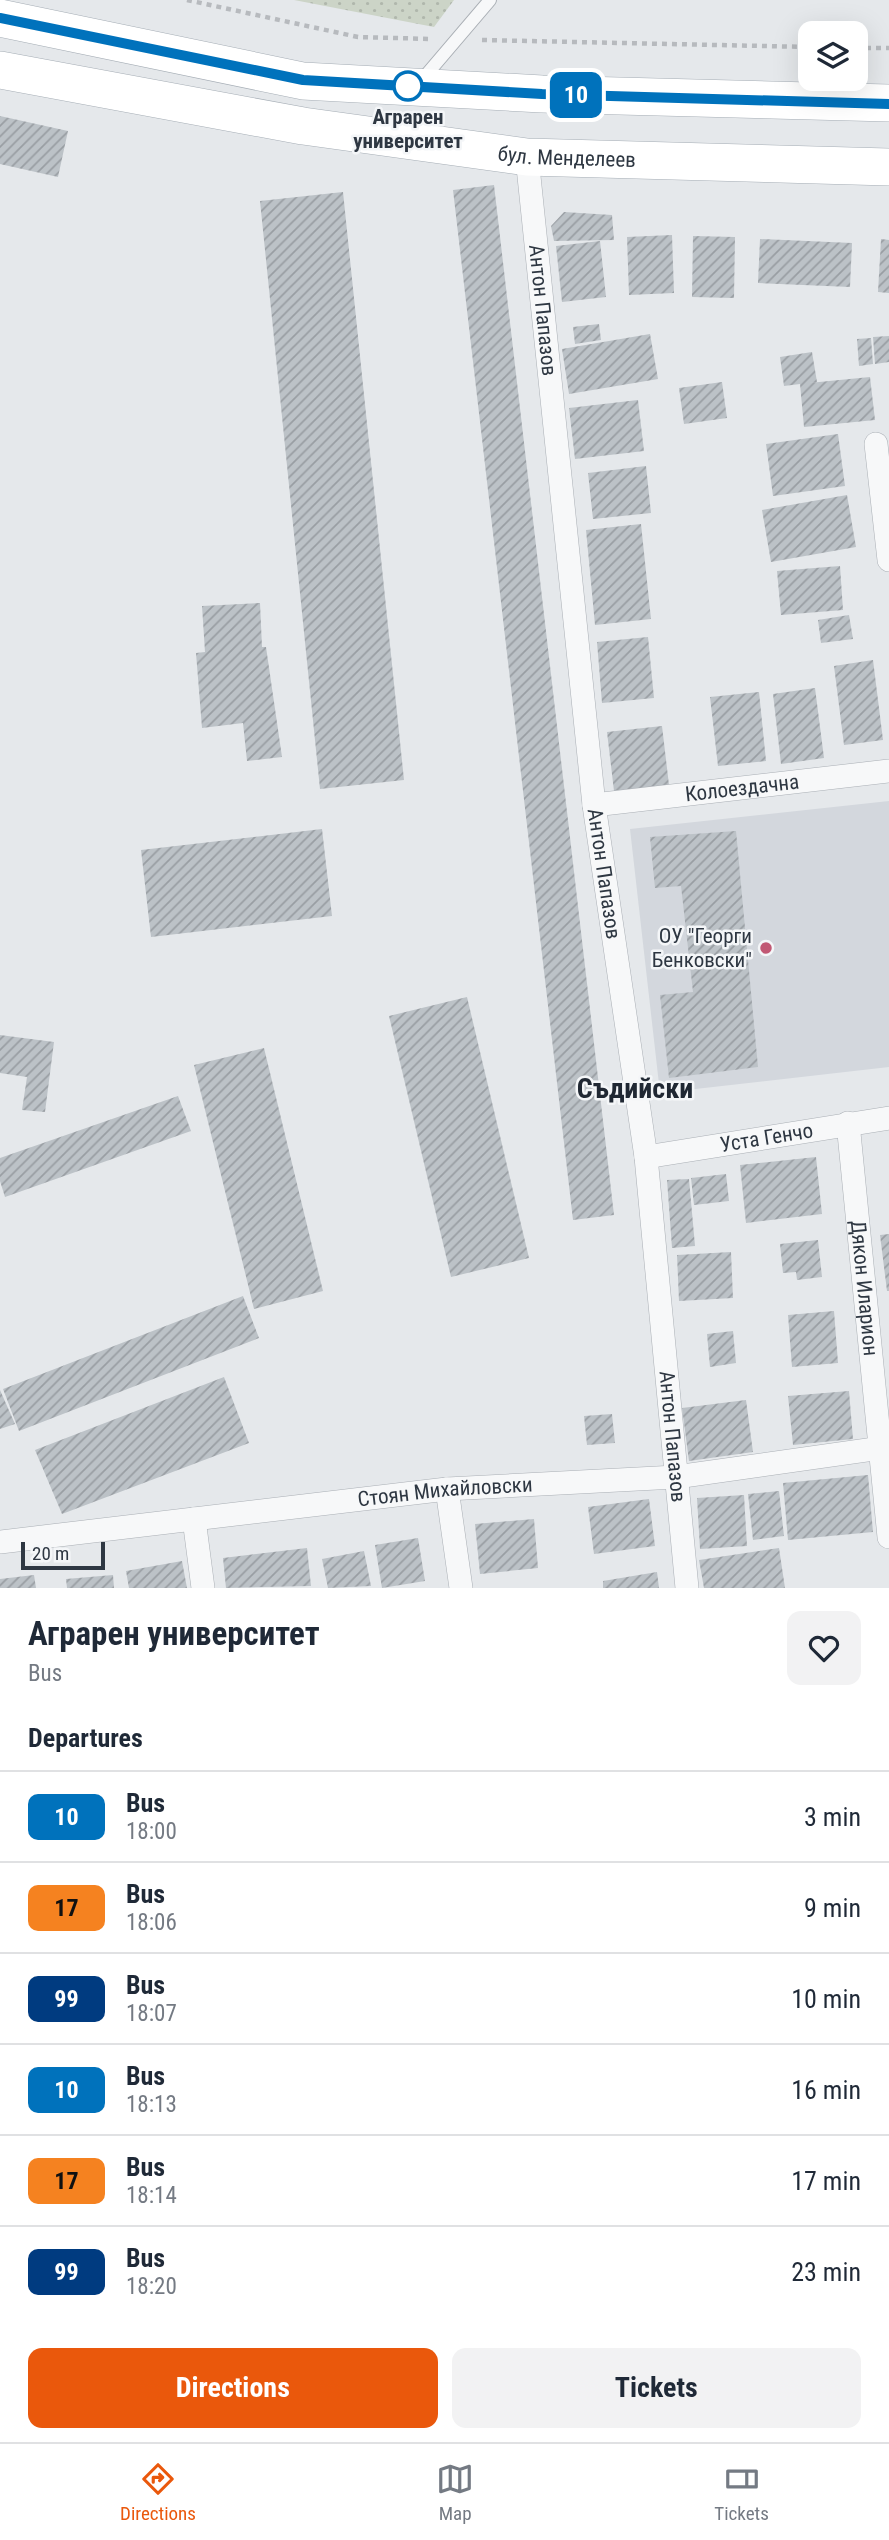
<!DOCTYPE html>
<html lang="en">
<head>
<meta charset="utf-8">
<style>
  :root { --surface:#fff; --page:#f2f2f3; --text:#1f2937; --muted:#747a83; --line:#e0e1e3; --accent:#ea580c }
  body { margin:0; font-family:"Roboto Condensed",sans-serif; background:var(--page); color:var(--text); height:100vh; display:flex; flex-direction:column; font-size:26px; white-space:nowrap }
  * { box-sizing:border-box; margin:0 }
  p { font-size:23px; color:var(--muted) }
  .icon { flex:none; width:38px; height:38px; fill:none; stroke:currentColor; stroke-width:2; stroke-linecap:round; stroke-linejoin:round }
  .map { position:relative; height:1588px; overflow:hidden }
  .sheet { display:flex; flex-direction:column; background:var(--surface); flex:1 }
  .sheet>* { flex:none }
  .badge { padding:0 14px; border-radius:10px; font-size:24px; line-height:46px }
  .tools { position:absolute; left:798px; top:21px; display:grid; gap:14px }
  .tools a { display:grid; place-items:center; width:70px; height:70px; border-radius:14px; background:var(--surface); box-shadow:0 7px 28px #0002; font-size:35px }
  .scale { position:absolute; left:21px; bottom:18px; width:84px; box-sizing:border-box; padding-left:7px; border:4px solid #2e3742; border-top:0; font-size:19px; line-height:24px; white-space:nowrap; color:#2e3742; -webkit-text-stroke:5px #f4f6f8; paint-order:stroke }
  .map>.badge { position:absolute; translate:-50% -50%; box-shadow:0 0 0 4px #fff }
  h2 { padding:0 28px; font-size:26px; line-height:63px }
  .round { display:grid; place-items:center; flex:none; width:74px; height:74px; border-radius:14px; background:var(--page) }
  .head { display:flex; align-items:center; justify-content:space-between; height:119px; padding:0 28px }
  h1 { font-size:33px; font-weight:700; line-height:52px }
  .action { display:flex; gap:14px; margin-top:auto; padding:14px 28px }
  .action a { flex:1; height:80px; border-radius:14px; background:var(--accent); color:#fff; font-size:28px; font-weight:700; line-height:80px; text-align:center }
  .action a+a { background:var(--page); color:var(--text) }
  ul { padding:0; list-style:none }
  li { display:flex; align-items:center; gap:21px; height:91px; padding:0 28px; border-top:2px solid var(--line) }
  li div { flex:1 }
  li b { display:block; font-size:26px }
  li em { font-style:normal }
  li .badge { min-width:77px; font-weight:700; text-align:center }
  .tabs { display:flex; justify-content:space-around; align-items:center; height:98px; border-top:2px solid var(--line); background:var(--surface); font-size:19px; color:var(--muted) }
  .tabs a { display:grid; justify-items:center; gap:4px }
  .tabs .selected { color:var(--accent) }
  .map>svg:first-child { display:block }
  .built { fill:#d3d7dd }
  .green { fill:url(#green-dots) }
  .building { fill:url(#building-hatch) }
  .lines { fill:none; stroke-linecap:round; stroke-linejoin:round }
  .service-casing { stroke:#aaafb5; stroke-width:14 }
  .minor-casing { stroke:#aaafb5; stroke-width:24 }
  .primary-casing { stroke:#a5adb5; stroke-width:38 }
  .path { stroke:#b7babe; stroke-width:4.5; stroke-dasharray:5 5; stroke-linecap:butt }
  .service { stroke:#f7f8f9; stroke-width:12 }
  .minor { stroke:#f7f8f9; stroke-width:23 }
  .primary { stroke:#fff; stroke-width:37 }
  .line-casing { stroke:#fff; stroke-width:16 }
  .line { stroke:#0072bc; stroke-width:10 }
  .stop-dot { fill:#fff; stroke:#0072bc; stroke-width:3.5 }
  .poi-dot { fill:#c15874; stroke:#f4f6f8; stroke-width:2.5 }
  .labels { text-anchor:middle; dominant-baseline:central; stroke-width:5; stroke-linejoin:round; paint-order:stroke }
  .stop-label { font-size:21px; font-weight:bold; fill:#2e3742; stroke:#f4f6f8 }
  .street-label { font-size:21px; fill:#2e3742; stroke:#f4f6f8 }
  .poi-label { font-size:21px; fill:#2e3742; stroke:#f4f6f8; text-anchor:end }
  .district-label { font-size:28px; font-weight:bold; fill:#202833; stroke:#f4f6f8 }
</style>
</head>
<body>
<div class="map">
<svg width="889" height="1588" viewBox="0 0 889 1588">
  <defs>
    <pattern id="green-dots" width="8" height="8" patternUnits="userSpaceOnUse" patternTransform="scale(1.75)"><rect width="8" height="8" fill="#ccd4c7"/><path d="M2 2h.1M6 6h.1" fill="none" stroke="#b0b7ac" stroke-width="1.8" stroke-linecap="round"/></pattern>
    <pattern id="building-hatch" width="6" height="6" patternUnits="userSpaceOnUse" patternTransform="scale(1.75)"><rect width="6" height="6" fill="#bcc2c7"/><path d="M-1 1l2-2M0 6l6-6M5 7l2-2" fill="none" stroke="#999ea3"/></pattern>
  </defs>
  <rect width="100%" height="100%" fill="#e5e8eb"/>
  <path class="built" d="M889 801V1067L660 1093 630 829Z"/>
  <path class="green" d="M294 0H454L434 27Z"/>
  <path class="building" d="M0 116 68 131 58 177 0 164Z
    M494 185 614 1215 573 1220 453 190Z
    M343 192 404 780 320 789 260 201Z
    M564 212 612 215 614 240 554 241 551 226Z
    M672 235 674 293 629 295 627 237Z
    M693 236 735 237 734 298 692 297Z
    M760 239 852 243 850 287 758 283Z
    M881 239 889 240V293L878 292Z
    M600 241 606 297 562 302 556 246Z
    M599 324 601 340 575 344 573 327Z
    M650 334 658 379 569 394 562 349Z
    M889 336V362L875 364 873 337Z
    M871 338 873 364 859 366 857 339Z
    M812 352 817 382 809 383 870 377 875 420 804 427 800 384 784 386 780 357Z
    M722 382 727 418 684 424 679 388Z
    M638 400 644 451 575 459 569 408Z
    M838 434 845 486 773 496 766 444Z
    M646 466 651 513 593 519 588 473Z
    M847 495 856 547 771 562 762 510Z
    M641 524 651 619 595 625 586 530Z
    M840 566 843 610 781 615 777 571Z
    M260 603 262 647H266L282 757 247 761 243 723 202 728 196 653 205 652 202 606Z
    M849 615 853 639 821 643 818 620Z
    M648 637 654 698 602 703 597 642Z
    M873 660 883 740 844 745 834 666Z
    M815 688 824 758 781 764 773 694Z
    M759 692 766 761 718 766 710 697Z
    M662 726 669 785 614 791 607 732Z
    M322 829 332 916 151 937 141 850Z
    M736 831 758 1067 669 1078 660 995 693 992 681 886 655 888 650 837Z
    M467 997 529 1258 451 1277 389 1016Z
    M0 1035 54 1042 45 1112 22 1110 27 1077 0 1073Z
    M264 1048 323 1291 254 1309 194 1065Z
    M178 1096 191 1131 5 1197 0 1181V1158Z
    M816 1157 822 1214 746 1223 740 1165Z
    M726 1174 729 1201 694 1205 691 1178Z
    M689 1179 695 1246 672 1248 667 1180Z
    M889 1234V1291H887L880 1235Z
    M818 1240 822 1277 797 1280 796 1272 783 1273 780 1244Z
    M731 1252 733 1298 679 1301 677 1255Z
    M243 1296 259 1338 19 1431 3 1389Z
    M834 1311 838 1363 792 1367 788 1315Z
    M733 1331 736 1363 710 1367 707 1334Z
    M224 1377 249 1443 62 1514 35 1450Z
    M0 1390 15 1424 0 1429Z
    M849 1391 853 1439 793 1445 788 1396Z
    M746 1400 753 1452 689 1461 682 1408Z
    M612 1414 615 1443 587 1445 584 1416Z
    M868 1475 873 1532 788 1540 783 1483Z
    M779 1491 784 1536 753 1540 748 1494Z
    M744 1495 747 1546 700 1549 697 1498Z
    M649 1499 655 1546 594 1554 588 1507Z
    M534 1519 538 1568 480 1574 475 1524Z
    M418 1538 425 1581 382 1588 375 1545Z
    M307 1548 311 1586 226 1588 223 1558Z
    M779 1548 785 1588H704L699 1560Z
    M364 1551 371 1586 328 1588 322 1559Z
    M182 1561 187 1588H129L126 1571Z
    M657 1572 659 1588H603V1581Z
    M34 1575 36 1588H0V1579Z
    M113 1575 114 1588H67L66 1579Z"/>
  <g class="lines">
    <defs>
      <path id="service" d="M421 81 490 0"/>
      <g id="minor">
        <path id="s1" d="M527 157 594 805 646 1157 687 1588"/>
        <path d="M876 444 889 560"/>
        <path id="s2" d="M594 805 889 771"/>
        <path id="s3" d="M848 1123 889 1537"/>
        <path id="s4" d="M646 1157 889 1118"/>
        <path d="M447 1489 461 1588"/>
        <path d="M194 1519 203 1588"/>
        <path id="s5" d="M0 1542 447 1489 676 1477 889 1447"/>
      </g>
      <g id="primary">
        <path d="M0 18 303 81 542 94 889 103"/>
        <path id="s6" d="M0 70 303 126 527 157 889 167"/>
      </g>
    </defs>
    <use href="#service" class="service-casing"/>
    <use href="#minor" class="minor-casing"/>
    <use href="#primary" class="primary-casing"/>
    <path class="path" d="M187 0 358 37 431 39
      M482 40 810 47
      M856 48H889"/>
    <use href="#service" class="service"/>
    <use href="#minor" class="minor"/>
    <use href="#primary" class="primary"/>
  </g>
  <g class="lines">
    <defs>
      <path id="line" d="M0 18 303 80 542 94 889 104"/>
    </defs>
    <use href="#line" class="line-casing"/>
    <use href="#line" class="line"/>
  </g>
  <circle class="stop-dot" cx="408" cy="86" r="14"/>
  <circle class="poi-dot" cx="766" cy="948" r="7"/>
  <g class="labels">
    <g class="stop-label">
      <text x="408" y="117">Аграрен<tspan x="408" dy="24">университет</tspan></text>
    </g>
    <g class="street-label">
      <text stroke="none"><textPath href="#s6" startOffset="574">бул. Менделеев</textPath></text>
      <text stroke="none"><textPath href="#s1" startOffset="154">Антон Папазов</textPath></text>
      <text stroke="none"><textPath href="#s2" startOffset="149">Колоездачна</textPath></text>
      <text stroke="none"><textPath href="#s1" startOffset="721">Антон Папазов</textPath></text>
      <text stroke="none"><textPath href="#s4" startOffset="122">Уста Генчо</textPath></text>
      <text stroke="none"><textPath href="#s3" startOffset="166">Дякон Иларион</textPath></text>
      <text stroke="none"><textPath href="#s1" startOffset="1288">Антон Папазов</textPath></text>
      <text stroke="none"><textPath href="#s5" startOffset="448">Стоян Михайловски</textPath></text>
    </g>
    <g class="poi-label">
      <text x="752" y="936">ОУ "Георги<tspan x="752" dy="24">Бенковски"</tspan></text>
    </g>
    <g class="district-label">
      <text x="635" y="1088">Съдийски</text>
    </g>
  </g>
</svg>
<div class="tools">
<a><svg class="icon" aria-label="layers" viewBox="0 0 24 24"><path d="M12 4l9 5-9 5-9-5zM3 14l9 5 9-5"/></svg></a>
</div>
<div class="scale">20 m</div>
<b class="badge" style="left:576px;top:95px;background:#0072bc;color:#fff">10</b>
</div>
<section class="sheet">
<div class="head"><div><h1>Аграрен университет</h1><p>Bus</p></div><a class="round"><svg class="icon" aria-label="heart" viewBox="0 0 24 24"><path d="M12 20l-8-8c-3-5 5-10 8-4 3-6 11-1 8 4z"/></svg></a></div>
<h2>Departures</h2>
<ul>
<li><span class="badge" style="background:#0072bc;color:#fff">10</span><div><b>Bus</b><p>18:00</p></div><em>3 min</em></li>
<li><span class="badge" style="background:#f58220;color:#111">17</span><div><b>Bus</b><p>18:06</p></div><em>9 min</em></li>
<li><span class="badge" style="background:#003b80;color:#fff">99</span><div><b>Bus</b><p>18:07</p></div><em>10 min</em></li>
<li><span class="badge" style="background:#0072bc;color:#fff">10</span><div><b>Bus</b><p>18:13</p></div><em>16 min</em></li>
<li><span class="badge" style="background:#f58220;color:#111">17</span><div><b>Bus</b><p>18:14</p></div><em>17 min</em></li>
<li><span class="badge" style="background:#003b80;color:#fff">99</span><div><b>Bus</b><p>18:20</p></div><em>23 min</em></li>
</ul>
<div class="action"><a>Directions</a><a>Tickets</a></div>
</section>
<nav class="tabs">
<a class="selected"><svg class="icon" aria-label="directions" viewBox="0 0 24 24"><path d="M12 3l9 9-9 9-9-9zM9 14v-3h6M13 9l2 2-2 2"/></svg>Directions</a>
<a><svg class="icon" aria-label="map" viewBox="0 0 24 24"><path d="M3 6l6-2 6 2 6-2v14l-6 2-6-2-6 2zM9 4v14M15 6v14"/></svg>Map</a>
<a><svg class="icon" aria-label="tickets" viewBox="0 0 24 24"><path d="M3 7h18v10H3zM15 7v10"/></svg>Tickets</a>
</nav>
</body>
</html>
